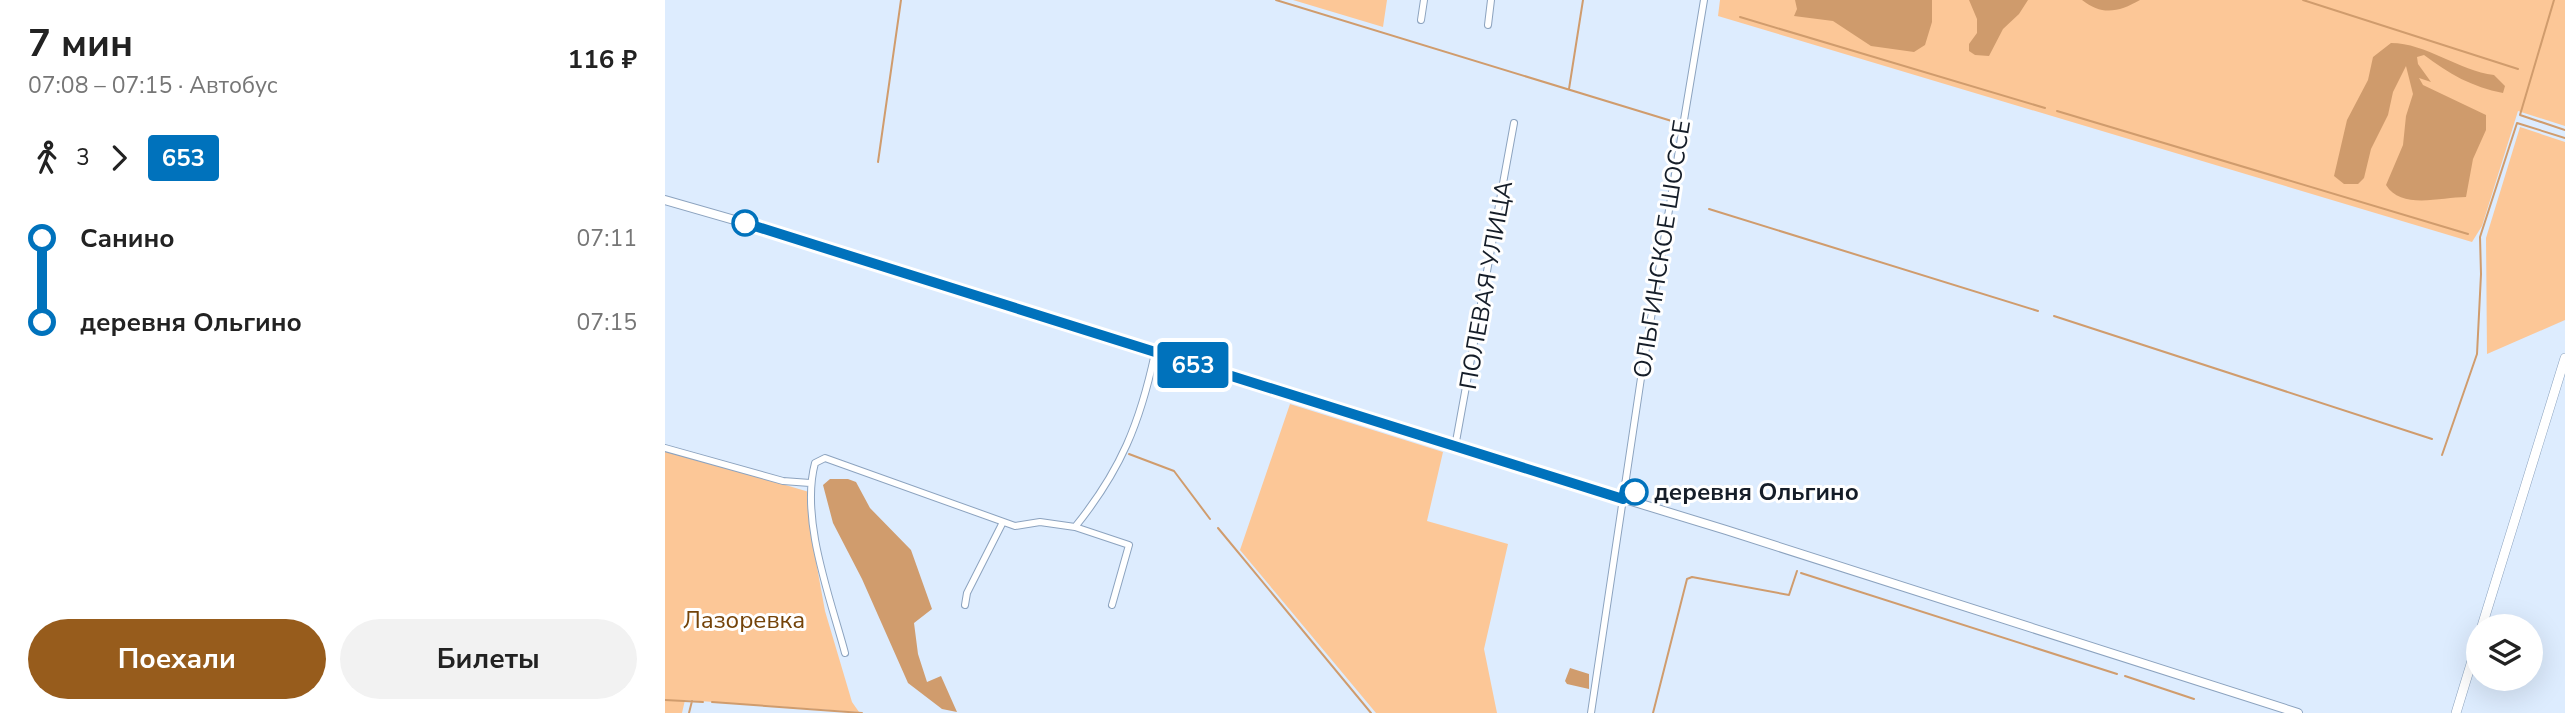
<!DOCTYPE html>
<html lang="ru">
<head>
<meta charset="utf-8">
<style>
  :root { --surface:#fff; --page:#f2f2f2; --text:#222; --muted:#767676; --accent:#975c1c }
  body { margin:0; font-family:"Nunito Sans",sans-serif; background:var(--page); color:var(--text); height:100vh; display:flex; flex-direction:column; font-size:26px; white-space:nowrap }
  * { box-sizing:border-box; margin:0 }
  p { font-size:23px; color:var(--muted) }
  .icon { flex:none; width:38px; height:38px; fill:none; stroke:currentColor; stroke-width:2; stroke-linecap:round; stroke-linejoin:round }
  .map { position:relative; flex:1; overflow:hidden }
  .panel { display:flex; flex-direction:column; background:var(--surface); width:665px }
  .panel>* { flex:none }
  .badge { padding:0 14px; border-radius:5px; font-size:24px; line-height:46px }
  .tools { position:absolute; left:1801px; top:614px; display:grid; gap:14px }
  .tools a { display:grid; place-items:center; width:77px; height:77px; border-radius:50%; background:var(--surface); box-shadow:0 7px 28px #0002; font-size:35px }
  .map>.badge { position:absolute; translate:-50% -50%; box-shadow:0 0 0 4px #fff }
  .legs { display:flex; align-items:center; gap:10px; height:77px; padding:0 28px; font-size:23px }
  .legs p { margin-inline-start:auto }
  .overview { display:flex; align-items:center; justify-content:space-between; height:119px; padding:0 28px }
  h1 { font-size:38px; font-weight:700; line-height:52px }
  .primary-button { display:flex; gap:14px; margin-top:auto; padding:14px 28px }
  .primary-button a { flex:1; height:80px; border-radius:42px; background:var(--accent); color:#fff; font-size:28px; font-weight:700; line-height:80px; text-align:center }
  .primary-button a+a { background:var(--page); color:var(--text) }
  ul { padding:0 28px; list-style:none }
  li { display:flex; align-items:center; gap:24px; height:84px; font-size:26px }
  li i { display:grid; place-items:center; width:10px; height:100%; margin:0 9px; background:currentColor }
  li i::after { content:''; width:18px; height:18px; margin:-9px; border:5px solid; border-radius:50%; background:var(--surface) }
  li p { margin-inline-start:auto }
  li:first-child i { background:linear-gradient(#0000 50%,currentColor 0) }
  li:last-child i { background:linear-gradient(currentColor 50%,#0000 0) }
  main { display:flex; flex:1; min-height:0 }
  .map>svg:first-child { display:block }
  .green { fill:#fcc797 }
  .forest { fill:#cf9b6c }
  .water { fill:#d09c6d }
  .lines { fill:none; stroke-linecap:round; stroke-linejoin:round }
  .stream { stroke:#d09c6d; stroke-width:2 }
  .minor-casing { stroke:#8ca3bf; stroke-width:8 }
  .tertiary-casing { stroke:#8ca3bf; stroke-width:10 }
  .secondary-casing { stroke:#8ca3bf; stroke-width:10 }
  .minor { stroke:#fff; stroke-width:6 }
  .tertiary { stroke:#fff; stroke-width:8 }
  .secondary { stroke:#fff; stroke-width:9 }
  .line-1-casing { stroke:#fff; stroke-width:16 }
  .line-1 { stroke:#0072bc; stroke-width:10 }
  .stop-1-dot { fill:#fff; stroke:#0072bc; stroke-width:3.5 }
  .labels { text-anchor:middle; dominant-baseline:central; stroke-width:6; stroke-linejoin:round; paint-order:stroke }
  .street-label { font-size:24px; fill:#151d28; stroke:#fff }
  .stop-label { font-size:24px; font-weight:bold; fill:#151d28; stroke:#fff; text-anchor:start }
  .park-label { font-size:24px; fill:#744308; stroke:#fff }
</style>
</head>
<body>
<main>
<section class="panel">
<div class="overview"><div><h1>7 мин</h1><p>07:08 – 07:15 · Автобус</p></div><b>116 ₽</b></div>
<div class="legs"><svg class="icon" aria-label="walk" viewBox="0 0 24 24"><circle cx="13" cy="4" r="2"/><path d="M13 8l-2 6 4 7M11 14l-3 7M7 12l3-4h3l4 4"/></svg>3<svg class="icon" aria-label="forward" viewBox="0 0 24 24"><path d="M9 5l7 7-7 7"/></svg><b class="badge" style="background:#0072bc;color:#fff">653</b></div>
<ul>
<li><i style="color:#0072bc"></i><b>Санино</b><p>07:11</p></li>
<li><i style="color:#0072bc"></i><b>деревня Ольгино</b><p>07:15</p></li>
</ul>
<div class="primary-button"><a>Поехали</a><a>Билеты</a></div>
</section>
<div class="map">
<svg width="1900" height="713" viewBox="0 0 1900 713">
  <rect width="100%" height="100%" fill="#ddecfe"/>
  <path class="green" d="M628 0H722L718 27Z
    M1055 0H1900V126L1853 111 1817 226 1807 242 1053 16Z
    M1855 127 1900 142V320L1822 354 1821 238Z
    M625 404 778 452 762 521 843 544 819 649 832 713H711L575 550Z
    M6 451 144 492 150 556 160 611 187 702 194 712 20 700 17 713H0V452Z"/>
  <path class="forest" d="M1130 0H1267V22L1260 45 1249 52 1206 46 1168 21 1129 16 1132 9Z
    M1304 0H1363L1354 14 1338 29 1324 56 1310 55 1304 51V44L1312 33V19Z
    M1417 0H1475C1454 12 1437 16 1417 0Z
    M1726 43C1761 43 1794 71 1829 75L1840 86 1838 93C1807 87 1784 74 1759 55L1752 57 1753 64 1766 82 1754 78 1758 85 1821 115V130L1808 159 1801 197C1776 197 1736 210 1721 185L1738 145 1741 116 1748 94 1741 66 1728 92 1723 115 1706 149 1699 178 1693 184H1679L1669 176 1682 120 1703 80 1708 57Z"/>
  <path class="water" d="M165 479H183L191 482 205 508 246 550 267 609 249 623 253 654 262 682 276 676 292 712 277 709 243 683 197 579 168 523 158 485Z
    M905 668 924 674V689L902 684 900 681Z"/>
  <g class="lines">
    <path class="stream" d="M611 0 1010 122
      M1638 0 1853 69
      M1889 0 1855 115 1900 130
      M1075 17 1380 108
      M904 89 918 0
      M1392 111 1803 234
      M213 162 236 0
      M1044 209 1373 311
      M1389 316 1767 439
      M464 454 509 471 545 519
      M1777 455 1812 354 1816 274 1815 237 1852 123 1900 138
      M553 528 706 713
      M1136 573 1452 674
      M1460 676 1529 699
      M0 700 38 702
      M47 702 197 713
      M24 713 27 701
      M988 713 1022 579 1027 577 1124 595 1132 571"/>
    <defs>
      <path id="minor" d="M756 20 759 0
        M823 25 826 0
        M790 447 849 123
        M0 448 118 481 145 483
        M410 527 464 545 447 605
        M300 605 302 593 338 522
        M180 653C165 597 135 519 150 463L160 458 350 526 375 522 410 527C456 470 475 423 490 353
        M926 713 976 378 1039 0"/>
      <path id="tertiary" d="M0 200 139 240 790 447 1061 530 1633 713"/>
      <path id="secondary" d="M1817 626 1900 358
        M1791 713 1813 641"/>
    </defs>
    <use href="#minor" class="minor-casing"/>
    <use href="#tertiary" class="tertiary-casing"/>
    <use href="#secondary" class="secondary-casing"/>
    <use href="#minor" class="minor"/>
    <use href="#tertiary" class="tertiary"/>
    <use href="#secondary" class="secondary"/>
  </g>
  <g class="lines">
    <defs>
      <path id="line-1" d="M80 223 958 499 960 489 970 492"/>
    </defs>
    <use href="#line-1" class="line-1-casing"/>
    <use href="#line-1" class="line-1"/>
  </g>
  <g class="stop-1-dot">
    <circle cx="80" cy="223" r="12"/>
    <circle cx="970" cy="492" r="12"/>
  </g>
  <g class="labels">
    <g class="street-label">
      <text transform="translate(997 249) rotate(-81)">ОЛЬГИНСКОЕ ШОССЕ</text>
      <text transform="translate(821 285) rotate(-80)">ПОЛЕВАЯ УЛИЦА</text>
    </g>
    <g class="stop-label">
      <text x="989" y="492">деревня Ольгино</text>
    </g>
    <g class="park-label">
      <text x="79" y="620">Лазоревка</text>
    </g>
  </g>
</svg>
<div class="tools">
<a><svg class="icon" aria-label="layers" viewBox="0 0 24 24"><path d="M12 4l9 5-9 5-9-5zM3 14l9 5 9-5"/></svg></a>
</div>
<b class="badge" style="left:528px;top:365px;background:#0072bc;color:#fff">653</b>
</div>
</main>
</body>
</html>
